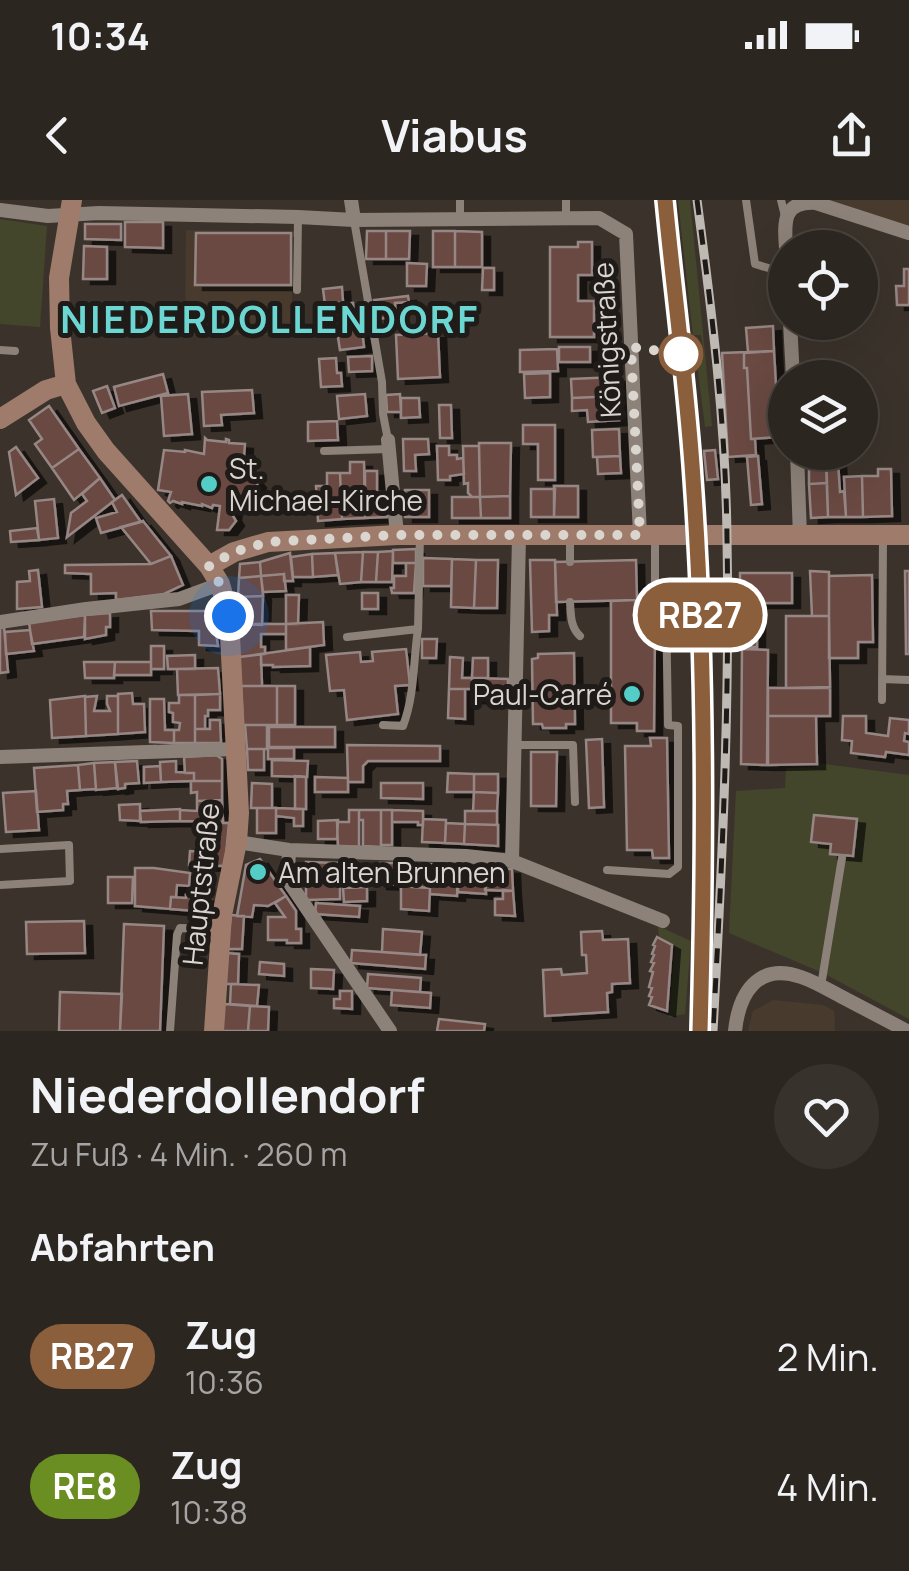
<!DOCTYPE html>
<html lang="de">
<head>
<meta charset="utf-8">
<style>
  :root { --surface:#2c2620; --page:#38322d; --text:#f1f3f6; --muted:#a6a5a5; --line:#48433e }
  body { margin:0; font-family:Manrope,sans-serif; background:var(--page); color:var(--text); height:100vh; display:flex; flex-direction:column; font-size:38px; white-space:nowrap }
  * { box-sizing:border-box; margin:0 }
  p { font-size:32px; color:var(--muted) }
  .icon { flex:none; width:55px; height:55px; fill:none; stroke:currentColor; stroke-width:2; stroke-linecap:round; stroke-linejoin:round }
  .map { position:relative; height:831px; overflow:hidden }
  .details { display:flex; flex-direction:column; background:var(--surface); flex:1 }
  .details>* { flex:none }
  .badge { padding:0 20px; border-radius:32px; font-size:35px; line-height:65px }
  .controls { position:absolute; left:768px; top:30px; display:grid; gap:20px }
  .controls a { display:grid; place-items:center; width:110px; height:110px; border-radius:50%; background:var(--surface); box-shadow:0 10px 40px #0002,0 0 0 2px var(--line); font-size:50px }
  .you { position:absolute; width:50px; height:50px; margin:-25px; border:8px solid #fff; border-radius:50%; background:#1a73e8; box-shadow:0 0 0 15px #1a73e833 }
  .map>.badge { position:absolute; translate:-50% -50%; box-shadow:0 0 0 5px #fff }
  h2 { padding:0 30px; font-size:38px; line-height:90px }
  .round { display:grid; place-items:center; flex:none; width:105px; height:105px; border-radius:52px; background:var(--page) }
  .overview { display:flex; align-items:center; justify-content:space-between; height:170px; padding:0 30px }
  h1 { font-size:48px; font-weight:700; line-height:75px }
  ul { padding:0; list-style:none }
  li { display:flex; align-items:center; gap:30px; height:130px; padding:0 30px }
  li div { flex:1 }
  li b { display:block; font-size:38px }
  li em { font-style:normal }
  li .badge { min-width:110px; font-weight:700; text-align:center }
  .status { display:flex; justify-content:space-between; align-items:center; height:70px; padding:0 50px; background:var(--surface); direction:ltr }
  .status svg { height:28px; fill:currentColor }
  header { display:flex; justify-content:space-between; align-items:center; height:130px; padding:0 30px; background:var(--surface); font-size:45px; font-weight:700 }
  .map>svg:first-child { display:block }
  .built { fill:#483b2e }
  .green { fill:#44462c; fill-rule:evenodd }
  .building { fill:#694842; stroke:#968785; stroke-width:2.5; filter:url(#shadow) }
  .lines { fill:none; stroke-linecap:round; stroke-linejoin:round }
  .lane { stroke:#8c8279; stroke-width:8 }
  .street { stroke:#8c8279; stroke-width:14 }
  .secondary { stroke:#9e7b6a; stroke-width:20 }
  .rail-casing { stroke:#bfb9b3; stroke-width:9 }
  .rail { stroke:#1f1b18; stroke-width:5; stroke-dasharray:15; stroke-linecap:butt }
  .line-casing { stroke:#fff; stroke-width:22 }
  .line { stroke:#8b5e3c; stroke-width:15 }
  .walk { stroke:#dbd5d0; stroke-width:10; stroke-dasharray:0 18 }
  .stop-dot { fill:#fff; stroke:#8b5e3c; stroke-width:5 }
  .poi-dot { fill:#54cdc7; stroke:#1f1b18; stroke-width:4 }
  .labels { text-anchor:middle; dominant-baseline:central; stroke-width:10; stroke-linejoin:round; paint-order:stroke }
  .street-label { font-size:28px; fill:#dbd5d0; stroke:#1f1b18 }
  .poi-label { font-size:28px; fill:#dbd5d0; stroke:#1f1b18; text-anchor:start }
  .district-label { font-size:38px; font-weight:bold; letter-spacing:2.5px; fill:#6cd7d2; stroke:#1f1b18 }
</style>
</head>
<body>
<div class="status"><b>10:34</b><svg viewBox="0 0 49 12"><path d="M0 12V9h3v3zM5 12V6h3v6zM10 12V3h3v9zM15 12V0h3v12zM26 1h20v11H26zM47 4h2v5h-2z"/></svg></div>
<header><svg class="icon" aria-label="back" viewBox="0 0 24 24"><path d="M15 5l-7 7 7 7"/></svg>Viabus<svg class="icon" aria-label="share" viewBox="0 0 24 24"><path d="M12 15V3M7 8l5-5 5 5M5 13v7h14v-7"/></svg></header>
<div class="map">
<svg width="909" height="831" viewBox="0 0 909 831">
  <defs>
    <filter id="shadow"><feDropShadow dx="8" dy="5" stdDeviation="0" flood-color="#0009"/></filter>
  </defs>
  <rect width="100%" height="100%" fill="#3b332b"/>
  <path class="built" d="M824 0H909V28Z
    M186 30 301 32V90L292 91V135H185Z
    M773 800 823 805 834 811 835 831H748L753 811Z"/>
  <path class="green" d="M678 0H690L712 226 705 227 696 156 704 155 701 135H693Z
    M0 19 47 26 40 127 0 124Z
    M817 563 909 575V819L823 773 729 733 736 591 785 588 786 568 816 567ZM814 615 856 619 853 656 831 654V644L811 641Z
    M658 726 691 741 685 814 669 817 675 746 659 737Z"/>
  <path class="building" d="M125 22H163V48L125 47Z
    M85 24H121V40L85 39Z
    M367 31H386V59H366Z
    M386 31H410L409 59H386Z
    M433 31H455V67H433Z
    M455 31 482 32V67H455Z
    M196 33H291V85H195Z
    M578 42H592V75H578V101H594V137H550V47H578Z
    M84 46 107 47V79H83Z
    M407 63 427 64 426 86H407Z
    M483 68H494V90H482Z
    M904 69H909V105H897L896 86H904Z
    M342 87 343 102 325 105 323 89Z
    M408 96 409 102 395 103 396 117 378 119 374 100Z
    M353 103 356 121 339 124 336 105Z
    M361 121 364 147 340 150 336 125Z
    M773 126 774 151 748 152 746 128Z
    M438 133 440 177 398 179 396 135Z
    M559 147H590V162H559Z
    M557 149 558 171 520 172V150Z
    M774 151 779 237 751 239 747 168H744V153Z
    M748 152 744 153V168H747L751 239H755L756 255 728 257 722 153Z
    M372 156V171L349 172 348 157Z
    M336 158 337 173H341L342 186 321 187 319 159Z
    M550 173V197L525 198 524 174Z
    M163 174 168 193 119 206 114 187Z
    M617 177 618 196 572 198 571 179Z
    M107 186 115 208 102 213 93 191Z
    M252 190 254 213 221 215 222 225 204 226 202 192Z
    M188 194 192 234 164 236 161 196Z
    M365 194 367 216 339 219 337 196Z
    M400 194 401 212H387L386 195Z
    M618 196 619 220 588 222 587 210 572 211V198Z
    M401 198H419L420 217 401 218Z
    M439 205H451L452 238H440Z
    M49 206 79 249 52 268 35 244 42 239 29 220Z
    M337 221 338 240 308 241V222Z
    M523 225H555V280H538V244H523Z
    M619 229 620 256 593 257 592 230Z
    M205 238 207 240 226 242V239L229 240V243L245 244 243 270 252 275 254 273 256 276 253 277 258 283 252 295 246 293 241 298 236 297V308H234L233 316 236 321 229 330H217L220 306 213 305 212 308 202 304V306L182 302V304L173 301 170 303 168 301 171 292 158 290 164 250 185 252V250L204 254Z
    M403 239H428L429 254 415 255 416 271H404Z
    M479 243H511L510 296 480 297Z
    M437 246H449V255H457V259L463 258 464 274 450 276V280H438Z
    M463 246H479L480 297H472L468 293V283L464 284Z
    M16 247 38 278 16 295 9 252Z
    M79 249 100 278 74 300 52 268Z
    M715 250 718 279 707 280 704 251Z
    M809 252H826L827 283 809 284Z
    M620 256 621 273 598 274 597 257Z
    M758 256 762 304 751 305 747 257Z
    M350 262H364L365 318 342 319 340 273H350Z
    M838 262 840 292 844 291 846 317H828L826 263Z
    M878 269H891L892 316 863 317 862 276H878Z
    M365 271H377V292H386L387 317 365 318Z
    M327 273H340L342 319 318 321 316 286H327Z
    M862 276 863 317H846L844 277Z
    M100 278 115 300 67 337 71 313 87 301 82 294Z
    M827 283 828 317 811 318 809 284Z
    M554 286H578V317H554Z
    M531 289H555L554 317H531Z
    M405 290H429V317H405Z
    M122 295 141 322 101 333 96 318 117 312 112 302Z
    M510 296V318H481L480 297Z
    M452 297H480L481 318H452Z
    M54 299 58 338 39 340 35 301Z
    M143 321 171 356 151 364 121 327Z
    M37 328 39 340 11 342 10 331Z
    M416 349V363H393V350Z
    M393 351 392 382H376L378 352Z
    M363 352 361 382 340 384 335 353Z
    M363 352H378L376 382H361Z
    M290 353 293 381H284V374L261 376 260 362Z
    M335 353 338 375 313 377 312 354Z
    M312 354 313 377H293L291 357Z
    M171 356 183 385 164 394 116 400V393L91 394V374L65 373V365L151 364Z
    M423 358 452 359 451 386H423Z
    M452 359 476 360 474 408 451 407Z
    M476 360H498L497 408H474Z
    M530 360H555L557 415H549V431L532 432Z
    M636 360 637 400 556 402 555 362Z
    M260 362 261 376 239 378 240 364Z
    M406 363H416L414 393H392L391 388H394V376H406Z
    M38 370 42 407 17 409V382L30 381 29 371Z
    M810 371 829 372V416H812Z
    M905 371H909V454H906Z
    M740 373H792V403H740Z
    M284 374 286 391 263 392 261 376Z
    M872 375 873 442H858V458H829V376Z
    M261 376 263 396 238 397 239 378Z
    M362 393H378V409H362Z
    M286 395H299L298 424H286Z
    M263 396 262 425 238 424V397Z
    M635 400V408L652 407V432L655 431 654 531H637V523H611V401Z
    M740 403H757V447H740Z
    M151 411H209L213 414 218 446 199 445V431L152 430Z
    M110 413V427H106V435L85 439V415Z
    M85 415 84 437 32 444 29 422Z
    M786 416H829L830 487 786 488Z
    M323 422 324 445 286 450V424Z
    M238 424H286V434H261V447H265V454L239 457Z
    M4 427 8 472 0 473V428Z
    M30 430 34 451 6 454 5 432Z
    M422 439H437L436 458H422Z
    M151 446H164V469H151Z
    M310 447V466L273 467V465H261V454Z
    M406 449 410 485 395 486 398 514 347 520 344 490 330 491 326 455 360 452 361 462 373 461 372 452Z
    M742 449 768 450 767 565 741 564Z
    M574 453 575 524H566V528H543L542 524H533L532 459 538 458V454Z
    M261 454 262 486H241L239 457Z
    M195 455V469H168L167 456Z
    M450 457 463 458 462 478H472V489H449Z
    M473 458H488V478H472Z
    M84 462H115L114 478H85Z
    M115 462H151V475H114Z
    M218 468 220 494 178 495 177 469Z
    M472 478 508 479V490L472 489Z
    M241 486H277V525H243Z
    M277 486H295V525H277Z
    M768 488H830V516H768Z
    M449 489H465V519L448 518Z
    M472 489 508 490V499L472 498Z
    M132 493 133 504H144L145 532 118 534V494Z
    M220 494V510H208V516H205V529H195V495Z
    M179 495H195V543H174V530H179L180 523 173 522V513L169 512V503H179Z
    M85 496 86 536 52 538 50 500Z
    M97 496 94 511H110L107 504V496H118V534L86 536 85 497Z
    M150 499H164L165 530H174V543L150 542Z
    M768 516H816L817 564 768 565Z
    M843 516H866V533L888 536 890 518 909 520V534L905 533 904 541 909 542V555L886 552 885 557 851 553 852 541 842 540Z
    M210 520H220L221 543H195V529H210Z
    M245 525H267V549H247Z
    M269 527H335V547H269Z
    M650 538H667L669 658H653L652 650H627L625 546H651Z
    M602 539 604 607 589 608 586 540Z
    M347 545 440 546V561H368L363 566V582H348Z
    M268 548H294V559H268Z
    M247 549H264V570H248Z
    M531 552H557L556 606H531Z
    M216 555 222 559V581H194V573H185L184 557Z
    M272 560 308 561 307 577 272 576Z
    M137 561 139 583 125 584V588L118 589 115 562Z
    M176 561V572L194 573V581L161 582 160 562Z
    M115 562 117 588 96 590 94 563Z
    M94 563 96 589 80 590 78 565Z
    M78 565 80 590 67 591 68 604H63V610L37 612 34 568Z
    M160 566 161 582 144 583V567Z
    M448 573 474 574V592H447Z
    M474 574H498V593L474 592Z
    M295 576 306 577V609H295Z
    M315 577 348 578V592H315Z
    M191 581H222V600L197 601V592L191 593Z
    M252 583 272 584V608H251Z
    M381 583H423V599L381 598Z
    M36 591 39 630 6 632 3 593Z
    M474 592 498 593 497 611H473Z
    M222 600 223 622 180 621V610L197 611V601Z
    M140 604V621L120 620 119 605Z
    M257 608H276V633H257Z
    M276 608 303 609V626H294V618L276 616Z
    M180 609V621L141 622 140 611Z
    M349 610H359V647L338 646 337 622H349Z
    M359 610H381V647L363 646V620H359Z
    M381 610H392V645H381Z
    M392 610 423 611V625H418V622H392Z
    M465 611H497V625L465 624Z
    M814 615 857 619 853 656 830 654 831 644 811 642Z
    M423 619 446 620 445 643 422 642Z
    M338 620 337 639H318V621Z
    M198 623H229L225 666 189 665 190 651 205 652 207 637 198 636Z
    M446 623 465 624 464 644 445 643Z
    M465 624 498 625V646L464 644Z
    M260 659 286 696 268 706 254 705 252 717 237 716 246 665Z
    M306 662 340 663V699L306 700Z
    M380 663H401V685L379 684Z
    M413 663 429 664 430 688 413 687Z
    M429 664 458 666 457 696 430 694Z
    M458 666 485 668 486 694 458 692Z
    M135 668H154L190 673 189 686 177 685 176 697H171L170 709 135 706Z
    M485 668 512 669 513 691 485 690Z
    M108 677H133L132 703H108Z
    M401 686 430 688 429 711 401 709Z
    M367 687V701L344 702 343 688Z
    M503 690 513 691 515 716 495 715V699H503Z
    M186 695 206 697V700H211L210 712 170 709 171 697 186 698Z
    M286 696 296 711V729H301V743H287V740H268V717H285L275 703Z
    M316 703 360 706 359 717 315 714Z
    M231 715 244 716 242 749H227Z
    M84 721 85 753 27 754 26 722Z
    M124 724 164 726 160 831H120Z
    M383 729 422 732 420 755 382 752Z
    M602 731 603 740 628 739 630 783 612 784V792L607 793 608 812 545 816 543 770 561 769 562 775 587 773 586 755H582L581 732Z
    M657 737 672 745 667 811 649 805 652 797 649 796 652 788 649 787 653 772 650 771 654 763 651 762 654 755 652 754 655 746 653 745Z
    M352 750 426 755 425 769 351 763Z
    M226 753 239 754 238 784H225Z
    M260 762 284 764V776L259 774Z
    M311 769 334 770 333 789 311 788Z
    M368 774 421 778 420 792 367 788Z
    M231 784 259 785 257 806 230 804Z
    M392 790 431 793 430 808 391 805Z
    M340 791H352V809L334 808V799H340Z
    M60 792 122 794 120 831H59Z
    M224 804 250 806 248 831H222Z
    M250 806 269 807 268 831H248Z
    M439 819 485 824 484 831H437Z"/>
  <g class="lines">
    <path class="lane" d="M746 0 755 64 785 73
      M781 0 785 16
      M566 18V0
      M460 19V0
      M354 20 382 182 383 214 388 240
      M297 90 298 17
      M0 150 15 151
      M324 251 389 249
      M570 336V362
      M570 402C571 414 570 427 580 436
      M347 437 418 429 420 335
      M882 479 909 480
      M882 500 883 336
      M383 525 403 526C415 494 413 462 418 429
      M515 545H573L575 602
      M0 649 69 645 70 681 0 685
      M607 670 669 674 678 667V526L668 525 666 403H655V339
      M821 786 842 658
      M170 831 177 735 180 728 217 729"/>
    <path class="street" d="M351 0 354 20
      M0 10 48 16 99 13 298 17 354 20 599 18 626 34 640 335
      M786 48C784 21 783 1 816 3L909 33
      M790 122 793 178
      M388 240 397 335
      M797 252 800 337
      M0 422 86 409 179 399 220 384
      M0 557 235 549
      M237 642 289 650 466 656 512 661 663 721
      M289 650 288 673 291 685 390 831
      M512 661 519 336
      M735 831C739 793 758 762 801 777 816 782 830 791 844 798 865 809 886 820 907 831"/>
    <path class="secondary" d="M72 0 59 78 60 128 66 184 86 223 106 251 209 366 220 384 229 416 239 613 237 642 222 715 214 831
      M0 219 46 190 66 184
      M209 366 234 352 268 342 397 335H909"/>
    <defs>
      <path id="rail" d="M665 0C674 93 687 187 694 280 706 453 706 626 701 798
        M697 0C712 112 726 226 727 339 730 503 722 667 713 831"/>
    </defs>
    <use href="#rail" class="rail-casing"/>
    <use href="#rail" class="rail"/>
  </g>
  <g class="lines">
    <defs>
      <path id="line" d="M665 0C674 93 687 186 693 279 706 462 705 647 700 831"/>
    </defs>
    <use href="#line" class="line-casing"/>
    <use href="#line" class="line"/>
    <path class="walk" d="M229 416 220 384 209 366 234 352 268 342 397 335H640L631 147 681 154"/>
  </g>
  <circle class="stop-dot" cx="681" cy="154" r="20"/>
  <g class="poi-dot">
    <circle cx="209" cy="284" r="10"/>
    <circle cx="632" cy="494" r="10"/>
    <circle cx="258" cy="672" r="10"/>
  </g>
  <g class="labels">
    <g class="street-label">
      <text transform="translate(606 140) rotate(-93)">Königstraße</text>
      <text transform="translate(200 684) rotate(-84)">Hauptstraße</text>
    </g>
    <g class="poi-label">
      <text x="229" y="268">St.<tspan x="229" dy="32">Michael-Kirche</tspan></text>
      <text x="612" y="494" text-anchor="end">Paul-Carré</text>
      <text x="278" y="672">Am alten Brunnen</text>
    </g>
    <g class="district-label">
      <text x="270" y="118">NIEDERDOLLENDORF</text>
    </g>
  </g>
</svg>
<div class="controls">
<a><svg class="icon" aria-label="locate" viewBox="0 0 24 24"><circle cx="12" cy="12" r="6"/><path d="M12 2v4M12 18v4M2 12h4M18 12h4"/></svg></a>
<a><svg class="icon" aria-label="layers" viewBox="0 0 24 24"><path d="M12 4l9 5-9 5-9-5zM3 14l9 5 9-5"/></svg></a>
</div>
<div class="you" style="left:229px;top:416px"></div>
<b class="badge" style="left:700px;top:415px;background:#8b5e3c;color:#fff">RB27</b>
</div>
<section class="details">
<div class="overview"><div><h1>Niederdollendorf</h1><p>Zu Fuß · 4 Min. · 260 m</p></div><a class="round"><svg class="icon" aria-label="heart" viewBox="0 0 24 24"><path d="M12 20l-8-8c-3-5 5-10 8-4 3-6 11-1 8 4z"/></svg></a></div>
<h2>Abfahrten</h2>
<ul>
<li><span class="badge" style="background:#8b5e3c;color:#fff">RB27</span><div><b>Zug</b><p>10:36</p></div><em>2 Min.</em></li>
<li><span class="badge" style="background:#6b8e23;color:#fff">RE8</span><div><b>Zug</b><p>10:38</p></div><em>4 Min.</em></li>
</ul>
</section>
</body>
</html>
